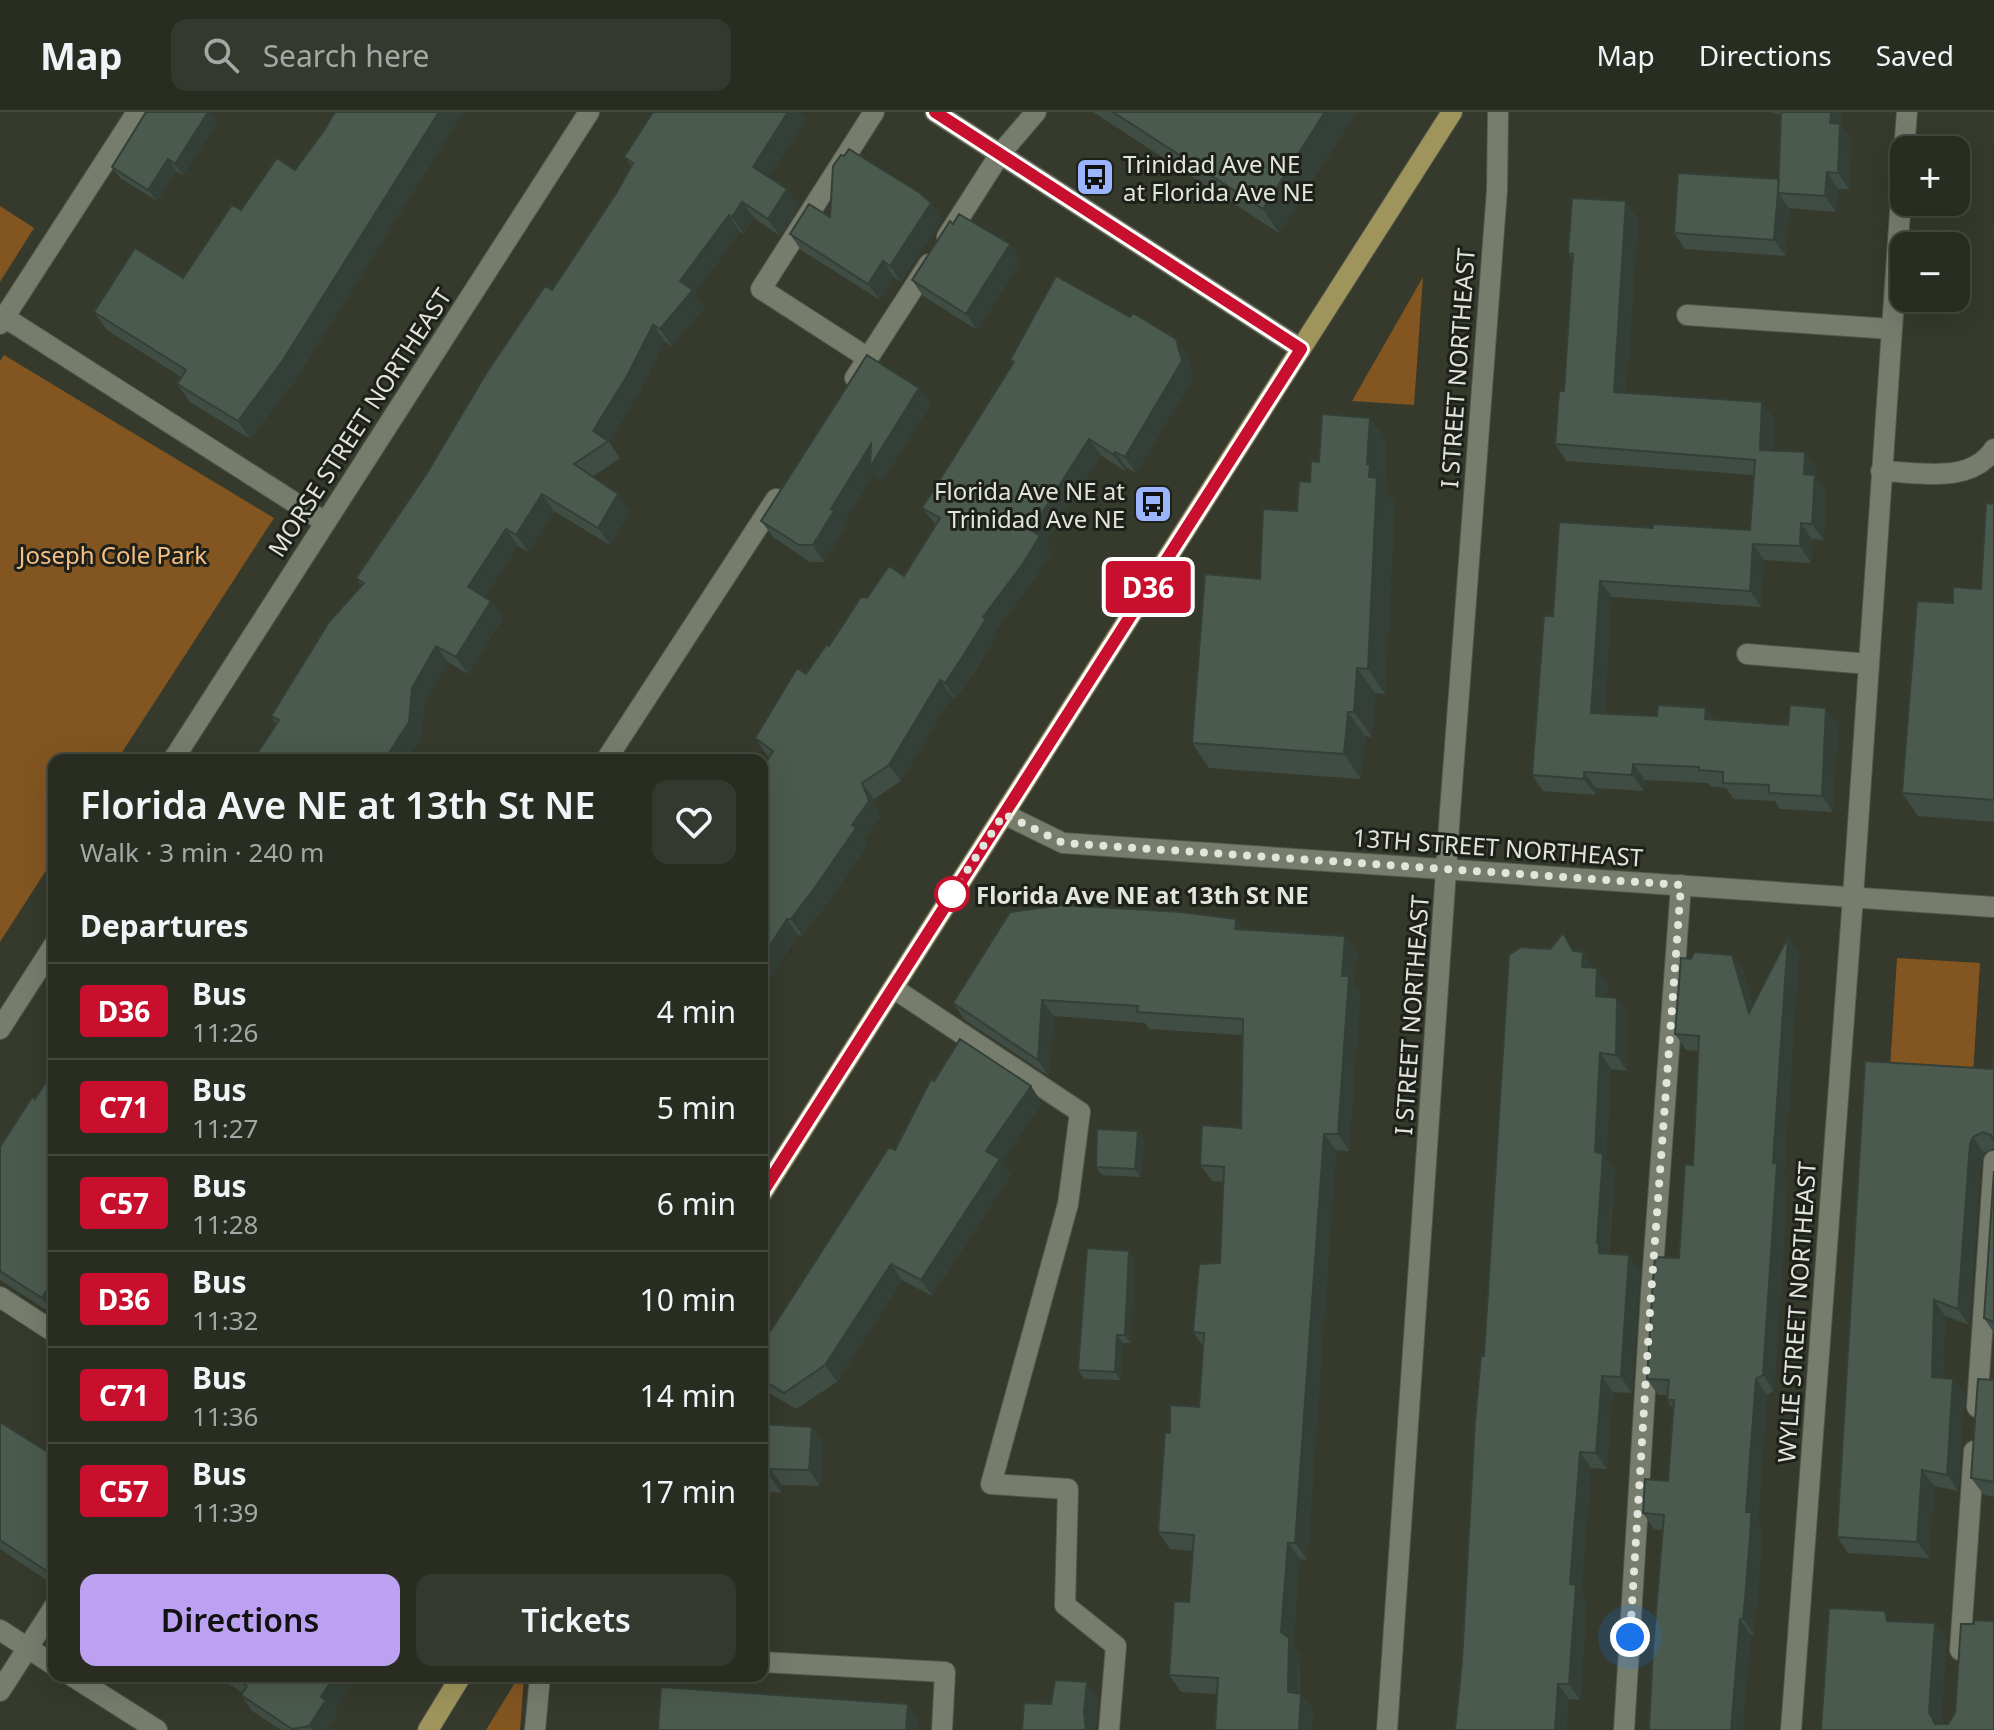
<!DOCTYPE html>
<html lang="en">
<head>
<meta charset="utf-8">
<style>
  :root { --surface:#282c21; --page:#34382e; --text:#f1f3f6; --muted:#a5a7a5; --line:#44483f; --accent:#bca0f2 }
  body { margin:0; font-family:"Noto Sans",sans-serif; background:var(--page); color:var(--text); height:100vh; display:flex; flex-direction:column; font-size:30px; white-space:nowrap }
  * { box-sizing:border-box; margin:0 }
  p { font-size:26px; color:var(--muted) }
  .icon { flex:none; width:44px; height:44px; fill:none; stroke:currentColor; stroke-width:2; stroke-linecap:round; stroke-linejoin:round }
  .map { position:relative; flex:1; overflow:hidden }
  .details { position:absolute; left:48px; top:642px; width:720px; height:928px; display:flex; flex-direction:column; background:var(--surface); border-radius:16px; box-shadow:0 8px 32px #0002,0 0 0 2px var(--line) }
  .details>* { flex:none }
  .badge { padding:0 16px; border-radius:6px; font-size:28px; line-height:52px }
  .controls { position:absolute; left:1890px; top:24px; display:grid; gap:16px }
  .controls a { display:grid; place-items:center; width:80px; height:80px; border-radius:16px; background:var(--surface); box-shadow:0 8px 32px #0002,0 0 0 2px var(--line); font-size:40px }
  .you { position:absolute; width:40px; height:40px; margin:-20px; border:6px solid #fff; border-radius:50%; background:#1a73e8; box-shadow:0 0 0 12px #1a73e833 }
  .map>.badge { position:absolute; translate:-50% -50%; box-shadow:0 0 0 4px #fff }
  h2 { padding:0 32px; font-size:30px; line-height:72px }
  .round { display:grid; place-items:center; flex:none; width:84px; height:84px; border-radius:16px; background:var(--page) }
  .summary { display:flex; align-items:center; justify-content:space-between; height:136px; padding:0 32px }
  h1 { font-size:38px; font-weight:600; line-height:60px }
  .cta { display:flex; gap:16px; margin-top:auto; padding:16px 32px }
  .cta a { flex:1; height:92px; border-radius:16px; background:var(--accent); color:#111; font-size:32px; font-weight:600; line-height:92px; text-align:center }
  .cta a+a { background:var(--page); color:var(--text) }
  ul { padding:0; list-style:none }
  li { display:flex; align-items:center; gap:24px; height:96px; padding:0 32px; border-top:2px solid var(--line) }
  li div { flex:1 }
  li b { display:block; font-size:30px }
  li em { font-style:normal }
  li .badge { min-width:88px; font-weight:700; text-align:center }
  header { display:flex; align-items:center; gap:48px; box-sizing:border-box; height:112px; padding:0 40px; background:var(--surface); border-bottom:2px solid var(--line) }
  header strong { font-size:38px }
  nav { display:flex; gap:44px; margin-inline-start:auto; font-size:28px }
  .search { width:560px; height:72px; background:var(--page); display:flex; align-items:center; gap:20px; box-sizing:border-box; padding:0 28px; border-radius:16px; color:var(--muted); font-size:30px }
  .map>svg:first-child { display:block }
  .green { fill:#835621 }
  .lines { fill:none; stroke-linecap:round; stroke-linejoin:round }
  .lane-casing { stroke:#53584c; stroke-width:22 }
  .street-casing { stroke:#53584c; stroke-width:22 }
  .secondary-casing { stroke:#53584c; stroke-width:22 }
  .primary-casing { stroke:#53584c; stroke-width:22 }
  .lane { stroke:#777d6d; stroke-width:20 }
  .street { stroke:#777d6d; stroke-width:20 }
  .secondary { stroke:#777d6d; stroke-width:20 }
  .primary { stroke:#9f955c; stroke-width:20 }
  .wall { fill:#404d44 }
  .shaded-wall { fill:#343f37 }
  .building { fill:#4b5a4f; stroke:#343f37; stroke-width:2 }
  .line-casing { stroke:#fff; stroke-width:18 }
  .line { stroke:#c8102e; stroke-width:12 }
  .walk { stroke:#e2e5dc; stroke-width:8; stroke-dasharray:0 14.4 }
  .stop-dot { fill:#fff; stroke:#c8102e; stroke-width:4 }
  .labels { text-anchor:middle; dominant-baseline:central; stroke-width:6; stroke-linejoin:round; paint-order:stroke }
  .poi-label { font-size:24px; fill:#e2e5dc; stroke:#1e201a; text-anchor:start }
  .street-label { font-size:24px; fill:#e2e5dc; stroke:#1e201a }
  .park-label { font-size:24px; fill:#f7bf83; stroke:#1e201a }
  .stop-label { font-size:24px; font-weight:bold; fill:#e2e5dc; stroke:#1e201a; text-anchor:start }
</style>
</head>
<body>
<header>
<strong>Map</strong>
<div class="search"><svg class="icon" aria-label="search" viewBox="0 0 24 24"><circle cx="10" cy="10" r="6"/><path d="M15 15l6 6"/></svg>Search here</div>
<nav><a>Map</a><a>Directions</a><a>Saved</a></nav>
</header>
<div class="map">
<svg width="1994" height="1618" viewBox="0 0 1994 1618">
  <rect width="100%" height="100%" fill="#353a2c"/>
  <path class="green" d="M0 94 34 116 0 170Z
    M1423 165 1414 293 1352 289Z
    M4 243 274 406 117 648H54V746L0 830V249Z
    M1897 846 1980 851 1973 962 1890 957Z
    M519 1564H524L520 1618H486Z"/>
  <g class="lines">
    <defs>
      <path id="lane" d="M1904 38 1907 0
        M947 125 1000 42 1036 0
        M1687 203 1891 217
        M4 205 325 410
        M0 212 137 0
        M868 246 761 177 874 0
        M855 266 929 152
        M1881 359C1919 360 1970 373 1994 337
        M1747 542 1869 552
        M606 648 776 387
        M1853 785 1904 42
        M893 876 1080 1000 1068 1092 991 1372 1068 1377 1065 1493 1116 1534 1109 1618
        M0 1185 54 1220
        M1977 1295 1994 1049
        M1960 1538 1974 1339
        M762 1550 945 1560 942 1618
        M0 1579 54 1495
        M1624 1618 1651 1183 1681 773"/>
      <path id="street" d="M935 0 1301 237
        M173 648 589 0
        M0 917 54 833
        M0 1518 54 1553
        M72 1564 157 1618
        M1387 1618 1450 700 1497 78 1498 0
        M1791 1618 1853 785"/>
      <path id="secondary" d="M1004 702 1063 731 1994 795
        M535 1618 540 1564"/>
      <path id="primary" d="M762 1081 1452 0
        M428 1618 461 1564"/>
    </defs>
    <use href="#lane" class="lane-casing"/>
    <use href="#street" class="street-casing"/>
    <use href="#secondary" class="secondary-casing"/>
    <use href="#primary" class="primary-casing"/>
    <use href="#lane" class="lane"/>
    <use href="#street" class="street"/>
    <use href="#secondary" class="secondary"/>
    <use href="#primary" class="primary"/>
  </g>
  <path class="wall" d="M335 0H463L296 267 250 327 190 290 177 272 181 265 107 218 94 200 183 166 241 98 295 58 323 20Z
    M1093 0H1357L1279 121Z
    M1772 0H1839L1842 4V14L1852 28 1849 77H1838L1836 100 1789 96 1786 144 1685 137 1674 121 1779 67 1781 3Z
    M806 7 769 65 787 77 799 94 780 124 754 106 744 122 740 120 695 181 705 195 672 234 665 230 639 281 609 330 620 346 592 365 630 399 610 433 554 399 528 440 518 434 484 485 503 506 468 562 448 550 424 592 421 627 276 612 271 604 362 474 356 466 552 178 617 80 631 54 624 45Z
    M218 9 183 63 176 59 157 89 120 66 112 55Z
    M1638 106 1626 281 1774 306 1772 338 1816 356V364L1826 379 1824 428 1812 427 1811 451 1764 448 1761 495 1612 485 1604 601 1788 613 1838 612 1833 700 1780 697 1775 689 1734 687 1726 676 1710 674 1708 671 1645 668 1644 679 1596 676V683L1543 679 1532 663 1553 504 1653 416 1750 418 1754 363 1566 349 1555 332 1564 279 1573 148 1568 141Z
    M942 107 901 170 894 165 880 188 801 138 790 122Z
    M953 112 1010 132 1021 149 977 218 923 184 912 168Z
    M1130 205 1176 227 1187 243 1193 266 1136 361 1127 356 1125 359 1101 343 1045 431 1051 440 1033 469 995 520 997 523 974 560 956 587 952 584 901 669 874 687 880 705 864 727 868 732 828 791 802 823H798L762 880V658L770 645 767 643 755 626 867 486 904 464 936 413 922 396 1013 253 1010 248Z
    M919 276 931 292 881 371 874 361 843 412 845 415 824 450H810L773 425 761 409Z
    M1370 306 1387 330 1384 372 1388 377 1387 380 1395 390 1385 582 1375 581 1372 625 1365 624 1361 667 1209 656 1192 631 1260 467 1297 399 1319 350Z
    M1994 392V710L1918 704 1902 681 1953 491 1981 477Z
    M1244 817 1357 841 1354 872 1360 881 1349 1039 1336 1038 1307 1448 1300 1447 1293 1533 1300 1543V1581L1301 1582 1313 1598 1312 1618H1215L1217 1582 1181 1580 1169 1563 1189 1490 1193 1439 1170 1437 1158 1420 1170 1321 1199 1295 1203 1234 1193 1220 1220 1151 1224 1070 1212 1069 1200 1053 1241 1016 1242 923 1149 917 1145 911 1054 904 1049 964 965 908 953 891Z
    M1788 825 1799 841 1784 1062 1788 1067 1774 1279 1767 1283 1758 1410 1762 1416V1428L1754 1523H1751L1663 1418 1654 1417 1643 1401 1668 1369 1673 1297 1667 1288V1283H1658L1647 1267 1679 1146 1693 1053 1698 939 1686 938 1675 922 1743 858 1753 893Z
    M1576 840 1594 856H1597L1608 872 1607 885 1617 886 1628 902 1627 959 1611 957 1606 1046 1615 1057 1609 1141 1640 1159 1632 1281 1613 1280 1607 1357 1591 1356 1581 1480 1587 1489 1580 1588 1569 1587 1462 1549 1484 1244Z
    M1994 931V1036L1984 1041 1981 1048 1969 1213 1945 1204 1943 1266 1965 1283 1958 1379 1934 1374 1929 1446 1848 1441 1837 1425 1992 957Z
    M934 969 1042 991 1002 1049 1011 1063 932 1184 902 1168 837 1270 796 1297 762 1277V1232L895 1038Z
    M35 987 54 1203 0 1168V1035Z
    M1138 1019 1144 1027 1141 1065 1102 1063 1096 1055Z
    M1994 1059V1221L1984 1206Z
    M1134 1148 1131 1231H1123L1121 1268 1084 1267 1078 1258Z
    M1994 1268V1385L1984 1383 1971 1366Z
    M0 1310 54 1344V1473L0 1437Z
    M762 1312 812 1315 823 1331 820 1374 782 1373 781 1381 762 1379Z
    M216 1564H356L334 1599 337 1604 328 1618H281L252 1599 241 1583 243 1581Z"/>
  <path class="shaded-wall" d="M208 0H211L218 9 183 63 175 52Z
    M439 0H463L296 267 250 327 238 309Z
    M788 0H801L806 7 765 72 753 55Z
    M1325 0H1357L1279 121 1263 97Z
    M1831 0H1839L1842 4V14L1852 28 1849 77 1838 61 1830 11Z
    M168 47 176 59 157 89 148 78Z
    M1827 60 1838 77 1836 100 1825 84Z
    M1779 67 1778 81 1789 96 1786 144 1774 128Z
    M787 77 799 94 780 124 768 107Z
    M1626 89 1638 106 1625 296 1614 280Z
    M742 90 754 106 744 122 732 105Z
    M931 91 942 107 901 170 890 154Z
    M729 103 740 120 695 181 705 195 672 234 660 217 680 169Z
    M1010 132 1021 149 977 218 966 202Z
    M883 149 894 165 880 188 868 172Z
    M653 213 665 230 639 281 609 330 593 319Z
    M1176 227 1187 243 1193 266 1136 361 1125 345Z
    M919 276 931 292 881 371 874 361 843 412 845 415 824 450 813 433 831 397 871 332Z
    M1762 290 1774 306 1771 354 1760 338Z
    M1370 306 1387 330 1384 372 1388 377 1387 380 1395 390 1385 582 1368 557 1369 365 1367 352Z
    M1089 327 1101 343 1045 431 1051 440 1033 469 995 520 997 523 956 587 945 571 983 505 1031 418Z
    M1115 340 1127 356 1125 359 1114 343Z
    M1805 340 1816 356V364L1826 379 1824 428 1812 412 1804 362Z
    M542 382 554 399 528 440 516 423Z
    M618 382 630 399 610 433 598 416Z
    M1801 411 1812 427 1811 451 1800 434Z
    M506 417 518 434 480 492 468 475Z
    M1753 432 1764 448 1761 495 1750 479Z
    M1600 469 1612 485 1603 617 1591 601Z
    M491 489 503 506 468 562 456 545Z
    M436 534 448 550 424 592 421 627 407 648H394L389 641 412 576Z
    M1357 556 1375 581 1372 625 1354 600Z
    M940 568 952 584 901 669 889 653Z
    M1706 596 1717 612 1705 607Z
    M1826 596 1838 612 1833 700 1822 684Z
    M1348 600 1365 624 1361 667 1344 642Z
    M1633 652 1645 668 1644 679 1632 663Z
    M1584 660 1596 676V683L1584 667Z
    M862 671 874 687 880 705 864 727 868 732 828 791 802 823 791 807 852 713Z
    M787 807 798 823 762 880V846Z
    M1236 807 1248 823 1235 817Z
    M1563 821 1582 852 1583 840 1594 856 1582 855Z
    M1345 824 1357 841 1354 872 1360 881 1349 1039 1338 1022 1342 864Z
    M1788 825 1799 841 1784 1062 1788 1067 1774 1279 1763 1263 1773 1051Z
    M1732 843 1743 858 1760 917 1749 901Z
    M1597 856 1608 872 1607 900 1596 884Z
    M1617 886 1628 902 1627 959 1616 943Z
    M1042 888 1054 904 1049 964 1038 948Z
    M1600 941 1611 957 1606 1046 1615 1057 1608 1144 1599 1141 1597 1131 1595 1040Z
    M1031 974 1042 991 1002 1049 1011 1063 932 1184 921 1168 986 1039Z
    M1138 1019 1144 1027 1141 1065 1135 1057Z
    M1324 1022 1336 1038 1307 1448 1295 1431Z
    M1973 1025 1984 1041 1981 1048 1969 1213 1958 1197 1970 1032Z
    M1129 1139 1134 1148 1131 1231 1125 1223Z
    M1629 1143 1640 1159 1632 1281 1621 1265Z
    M891 1152 902 1168 837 1270 825 1253Z
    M54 1166V1203L42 1186Z
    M1934 1188 1945 1204 1943 1281 1932 1265Z
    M1117 1223 1123 1231 1121 1268 1115 1260Z
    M1602 1264 1613 1280 1607 1357 1596 1341Z
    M1756 1267 1767 1283 1758 1410 1762 1416V1428L1754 1523 1743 1507 1746 1400Z
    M1953 1267 1965 1283 1958 1379 1947 1363Z
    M812 1315 823 1331 820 1374 809 1358Z
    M1580 1340 1591 1356 1581 1480 1587 1489 1580 1588 1569 1572 1570 1472Z
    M770 1357 782 1373 781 1381 770 1364Z
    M1922 1358 1934 1374 1929 1446 1917 1430Z
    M1288 1431 1300 1447 1293 1533 1300 1543 1299 1597 1288 1580 1281 1520Z
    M1740 1507 1751 1523 1743 1618H1731Z
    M1935 1511 1947 1528 1941 1618H1940L1929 1600Z
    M335 1564H356L334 1599 337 1604 328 1618H312L309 1614 321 1585Z
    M1087 1570 1099 1587 1096 1618H1086L1084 1600Z
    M1558 1572 1569 1587 1567 1618H1555Z
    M1301 1582 1313 1598 1312 1618H1299Z
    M908 1592 919 1609 918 1618H906Z"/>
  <path class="building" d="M146 0H208L175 52 168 47 148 78 112 55Z
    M335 0H439L283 248 238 309 177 272 186 258 94 200 135 136 183 166 232 93 241 98 277 46 295 58 323 20Z
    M653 0H788L753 55 787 77 768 107 742 90 732 105 729 103 680 169 693 178 660 217 653 213 627 264 593 319 608 329 574 352 618 382 598 416 542 382 516 423 506 417 468 475 491 489 456 545 436 534 412 576 409 610 389 641 397 646 395 648H253L279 608 271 604 329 510 364 471 356 466 427 361 487 260 545 174 552 178 617 80 633 51 624 45Z
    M1113 0H1325L1263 97Z
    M1781 0H1831L1830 11 1840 12 1838 61 1827 60 1825 84 1778 81Z
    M849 37 920 81 931 91 890 154 883 149 868 172 790 122 809 92 830 105 833 54 841 43 844 44Z
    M1678 61 1779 67 1774 128 1674 121Z
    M1572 86 1626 89 1614 280 1762 290 1760 338 1805 340 1804 362 1815 363 1812 412 1801 411 1800 434 1753 432 1750 479 1600 469 1591 601 1657 604 1658 593 1706 596 1705 607 1788 613 1790 593 1826 596 1822 684 1769 681V673L1723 671V660L1699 658V655L1633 652 1632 663 1584 660V667L1532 663 1544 504H1553L1559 410 1653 416V412L1750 418 1755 348 1555 332 1559 279H1564L1573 142 1568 141Z
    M959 102 1010 132 966 202 912 168 950 109 953 112Z
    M1056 164 1130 205 1133 201 1176 227 1182 249 1125 345 1115 340 1114 343 1089 327 1031 418 1040 424 1022 453 983 505 986 507 963 544 945 571 940 568 889 653 862 671 869 689 852 713 856 716 816 774 791 807H787L762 846V658L773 639 755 626 797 556 806 562 827 532 829 534 861 485 867 486 889 454 904 464 940 406 922 396 1014 250 1010 248Z
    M867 243 919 276 870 355 871 332 831 397 834 399 813 433H799L761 409Z
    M1322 302 1370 306 1367 352H1370L1369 365 1377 366 1368 557 1357 556 1354 600H1348L1344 642 1192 631 1205 462 1260 467 1263 397 1297 399 1299 369 1310 370 1311 349 1319 350Z
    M1986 391 1994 392V688L1902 681 1917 489 1953 491V475L1981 477Z
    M1062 793 1181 800 1236 807 1235 817 1345 824 1342 864H1349L1338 1022H1324L1295 1431H1288L1281 1520 1289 1526 1288 1580 1301 1582 1299 1618H1215L1218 1566 1169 1563 1174 1489 1189 1490 1194 1423 1158 1420 1165 1320 1170 1321V1293L1199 1295 1204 1221 1193 1220 1199 1152 1220 1151 1224 1055 1200 1053 1202 1013 1241 1016 1243 907 1137 900 1138 894 1042 888 1038 948 953 891 1010 800Z
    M1563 821 1573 839 1583 840 1582 855 1597 856 1596 884 1617 886 1616 943 1600 941 1595 1040 1603 1042 1597 1131H1599V1141L1629 1143 1621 1265 1602 1264 1596 1341 1580 1340 1570 1472 1576 1473 1569 1572H1558L1555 1618H1455L1462 1549 1475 1309 1481 1244H1484L1509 843 1521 835 1550 837Z
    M1788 825 1773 1051H1777L1763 1263 1756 1267 1746 1400H1751V1412L1745 1487 1743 1507H1740L1731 1618H1649L1653 1536 1664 1403 1643 1401 1645 1367 1668 1369 1674 1288H1667L1669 1268 1647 1267 1653 1168 1655 1145 1679 1146 1685 1052 1693 1053 1699 924 1675 922 1681 846 1691 847 1694 840 1732 843 1749 901Z
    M960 927 1031 974 986 1039 1000 1047 921 1168 891 1152 825 1253 784 1281 762 1267V1232L889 1035 895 1038 931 967 934 969Z
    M1994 931V1030L1991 1023 1983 1020 1973 1025 1970 1032 1958 1197 1934 1188 1932 1265 1953 1267 1947 1363 1922 1358 1917 1430 1837 1425 1865 949 1992 957Z
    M54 957V1166L42 1186 0 1159V1035L32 985 35 987Z
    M1097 1017 1138 1019 1135 1057 1096 1055Z
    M1994 1059V1210L1984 1206Z
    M1087 1136 1129 1139 1125 1223H1117L1115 1260 1078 1258Z
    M1978 1267 1994 1268V1370L1971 1366Z
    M0 1310 54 1344V1464L0 1428Z
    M762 1312 812 1315 809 1358 770 1357V1364H762Z
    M1829 1496 1885 1499 1887 1509 1935 1511 1929 1600 1935 1612H1948L1955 1601 1961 1512H1974V1508L1994 1509V1618H1821Z
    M231 1564H335L321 1585 326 1588 309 1614 292 1617 241 1583 247 1574Z
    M1055 1568 1087 1570 1084 1600 1086 1618H1022L1024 1591 1051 1592Z
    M661 1575 908 1592 906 1618H658Z"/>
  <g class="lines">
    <defs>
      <path id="line" d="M762 1081 1301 237 935 0"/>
    </defs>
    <use href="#line" class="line-casing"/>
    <use href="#line" class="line"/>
    <path class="walk" d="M952 782 1004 702 1063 731 1681 773 1651 1183 1630 1525"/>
  </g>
  <defs>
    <symbol id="bus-square" viewBox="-11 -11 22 22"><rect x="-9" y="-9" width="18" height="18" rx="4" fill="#9ab5fd" stroke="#1e201a"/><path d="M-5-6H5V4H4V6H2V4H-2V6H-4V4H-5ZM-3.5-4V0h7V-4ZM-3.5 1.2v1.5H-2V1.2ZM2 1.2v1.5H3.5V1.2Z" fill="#111"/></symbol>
  </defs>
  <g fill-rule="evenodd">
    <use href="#bus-square" x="1073" y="43" width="44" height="44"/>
    <use href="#bus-square" x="1131" y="370" width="44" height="44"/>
  </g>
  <circle class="stop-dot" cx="952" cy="782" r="16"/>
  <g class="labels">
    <g class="poi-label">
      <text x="1123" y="51">Trinidad Ave NE<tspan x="1123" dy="28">at Florida Ave NE</tspan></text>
      <text x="1125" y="378" text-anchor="end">Florida Ave NE at<tspan x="1125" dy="28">Trinidad Ave NE</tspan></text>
    </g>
    <g class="street-label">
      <text transform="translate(1457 256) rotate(-86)">I STREET NORTHEAST</text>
      <text transform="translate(359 310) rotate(-57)">MORSE STREET NORTHEAST</text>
      <text transform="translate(1498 735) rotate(4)">13TH STREET NORTHEAST</text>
      <text transform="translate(1411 903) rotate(-86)">I STREET NORTHEAST</text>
      <text transform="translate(1796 1200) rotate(-86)">WYLIE STREET NORTHEAST</text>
    </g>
    <g class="park-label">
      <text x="113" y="442">Joseph Cole Park</text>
    </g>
    <g class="stop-label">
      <text x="976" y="782">Florida Ave NE at 13th St NE</text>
    </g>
  </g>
</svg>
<div class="controls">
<a>+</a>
<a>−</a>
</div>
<div class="you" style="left:1630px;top:1525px"></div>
<b class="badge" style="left:1148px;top:475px;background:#c8102e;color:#fff">D36</b>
<section class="details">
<div class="summary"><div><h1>Florida Ave NE at 13th St NE</h1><p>Walk · 3 min · 240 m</p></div><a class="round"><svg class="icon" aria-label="heart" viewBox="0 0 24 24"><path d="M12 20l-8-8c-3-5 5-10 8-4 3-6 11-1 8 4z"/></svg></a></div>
<h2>Departures</h2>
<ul>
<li><span class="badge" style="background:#c8102e;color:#fff">D36</span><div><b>Bus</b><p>11:26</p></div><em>4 min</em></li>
<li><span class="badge" style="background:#c8102e;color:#fff">C71</span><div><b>Bus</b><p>11:27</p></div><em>5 min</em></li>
<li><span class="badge" style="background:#c8102e;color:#fff">C57</span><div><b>Bus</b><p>11:28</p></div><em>6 min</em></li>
<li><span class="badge" style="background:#c8102e;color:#fff">D36</span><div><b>Bus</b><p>11:32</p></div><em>10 min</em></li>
<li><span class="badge" style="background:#c8102e;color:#fff">C71</span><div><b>Bus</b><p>11:36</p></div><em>14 min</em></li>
<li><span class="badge" style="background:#c8102e;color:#fff">C57</span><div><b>Bus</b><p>11:39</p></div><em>17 min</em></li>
</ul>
<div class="cta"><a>Directions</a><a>Tickets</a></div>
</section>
</div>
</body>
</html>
